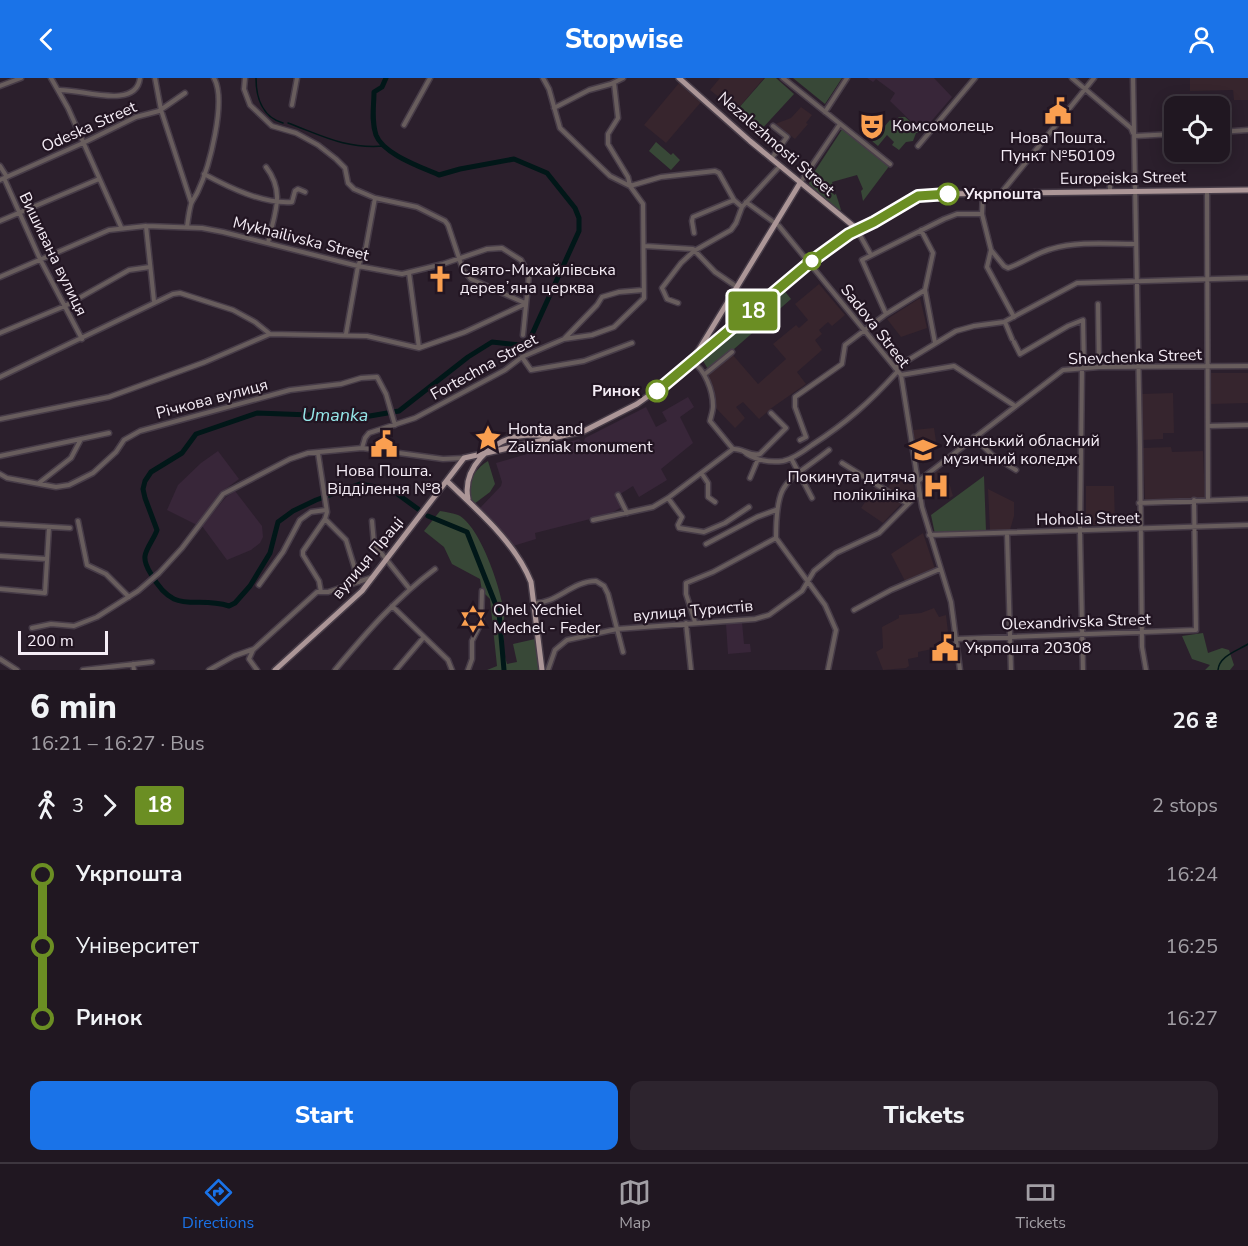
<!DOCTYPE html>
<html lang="en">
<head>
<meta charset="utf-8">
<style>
  :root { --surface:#201721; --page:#2d242e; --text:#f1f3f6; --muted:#a29fa5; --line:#3d363f; --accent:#1a73e8 }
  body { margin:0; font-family:"Nunito Sans",sans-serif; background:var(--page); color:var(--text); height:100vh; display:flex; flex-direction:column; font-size:22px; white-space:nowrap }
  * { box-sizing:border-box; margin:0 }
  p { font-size:20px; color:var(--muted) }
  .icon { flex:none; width:33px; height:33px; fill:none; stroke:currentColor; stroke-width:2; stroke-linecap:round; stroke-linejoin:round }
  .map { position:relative; height:592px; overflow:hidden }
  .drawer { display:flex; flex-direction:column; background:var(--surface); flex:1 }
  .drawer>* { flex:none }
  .badge { padding:0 12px; border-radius:4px; font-size:21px; line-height:39px }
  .controls { position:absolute; left:1164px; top:18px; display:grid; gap:12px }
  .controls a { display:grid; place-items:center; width:66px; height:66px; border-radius:12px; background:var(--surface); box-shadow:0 3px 15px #0003,0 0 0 2px var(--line); font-size:30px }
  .scale { position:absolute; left:18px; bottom:15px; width:90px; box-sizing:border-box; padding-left:6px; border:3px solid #f4ecf5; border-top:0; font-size:16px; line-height:21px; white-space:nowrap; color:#f4ecf5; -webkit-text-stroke:4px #221522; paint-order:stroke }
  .map>.badge { position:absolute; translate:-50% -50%; box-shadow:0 0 0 3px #fff }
  .legs { display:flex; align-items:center; gap:9px; height:66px; padding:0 30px; font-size:20px }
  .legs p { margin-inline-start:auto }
  .headline { display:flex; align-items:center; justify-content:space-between; height:102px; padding:0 30px }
  h1 { font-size:33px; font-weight:800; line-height:45px }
  .button { display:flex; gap:12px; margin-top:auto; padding:12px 30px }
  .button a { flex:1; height:69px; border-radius:12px; background:var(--accent); color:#fff; font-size:24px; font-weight:800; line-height:69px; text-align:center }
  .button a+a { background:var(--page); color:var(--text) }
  ul { padding:0 30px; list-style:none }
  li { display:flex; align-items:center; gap:21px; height:72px; font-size:22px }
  li i { display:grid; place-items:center; width:9px; height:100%; margin:0 8px; background:currentColor }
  li i::after { content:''; width:15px; height:15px; margin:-8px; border:4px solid; border-radius:50%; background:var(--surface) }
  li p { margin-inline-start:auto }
  li:first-child i { background:linear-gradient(#0000 50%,currentColor 0) }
  li:last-child i { background:linear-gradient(currentColor 50%,#0000 0) }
  header { display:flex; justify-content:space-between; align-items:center; height:78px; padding:0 30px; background:var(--accent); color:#fff; font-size:27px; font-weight:800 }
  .menu { display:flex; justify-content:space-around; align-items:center; height:84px; border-top:2px solid var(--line); background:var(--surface); font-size:16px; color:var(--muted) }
  .menu a { display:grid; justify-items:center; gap:3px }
  .menu .active { color:var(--accent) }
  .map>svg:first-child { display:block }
  .built { fill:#382639 }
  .education { fill:#37252d }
  .medical { fill:#36252e }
  .green { fill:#384837 }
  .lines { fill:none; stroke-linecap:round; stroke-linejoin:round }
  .stream { stroke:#011718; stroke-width:1.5 }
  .river { stroke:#011718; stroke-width:5 }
  .minor-casing { stroke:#473c48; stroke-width:7 }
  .major-casing { stroke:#473c48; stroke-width:8 }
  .minor { stroke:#685d5d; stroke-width:4 }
  .major { stroke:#ac9697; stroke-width:5 }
  .line-1-casing { stroke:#fff; stroke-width:14 }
  .line-1 { stroke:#6b8e23; stroke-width:9 }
  .stop-1-dot { fill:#fff; stroke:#6b8e23; stroke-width:3 }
  .labels { text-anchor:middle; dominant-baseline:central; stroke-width:4.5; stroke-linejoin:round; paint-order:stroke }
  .poi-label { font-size:16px; fill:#f4ecf5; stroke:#221522; text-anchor:start }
  .street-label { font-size:16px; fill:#f4ecf5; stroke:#221522 }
  .stop-label { font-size:16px; font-weight:bold; fill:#f4ecf5; stroke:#221522; text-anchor:start }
  .water-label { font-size:18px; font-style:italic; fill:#95e7e9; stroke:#221522 }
</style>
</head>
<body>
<header><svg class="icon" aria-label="back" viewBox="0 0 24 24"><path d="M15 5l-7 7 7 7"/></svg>Stopwise<svg class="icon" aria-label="person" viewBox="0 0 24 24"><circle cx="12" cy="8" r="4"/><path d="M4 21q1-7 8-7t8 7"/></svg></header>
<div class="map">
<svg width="1248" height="592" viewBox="0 0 1248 592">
  <rect width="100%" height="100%" fill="#2b1f2c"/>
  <path class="built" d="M867 0H934L952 19 922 54 890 23 895 15 876 1 873 4Z
    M688 319 694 329 680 339 693 365 661 391 667 402 639 419 633 408 617 418 622 429 610 436 535 455 536 461 513 468 480 430 501 408 502 404 496 385 579 361 583 366 585 360 646 329 656 349 667 343 662 334Z
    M218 373 239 401 219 416 197 447 167 432 178 407 201 385Z
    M235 413 262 448 263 459 260 465 251 472 227 482 202 448 226 419Z
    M742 544 744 566H750L751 574 728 576 726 546Z"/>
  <path class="education" d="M720 0H764L736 33 710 12Z
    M1190 0H1248V22H1234L1233 12 1190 13Z
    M679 5 701 24 666 65 644 47Z
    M801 29 812 37 806 45 808 46 795 61 775 46 791 40Z
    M819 206 845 237 832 248 828 244 819 252 822 256 815 262 822 272 797 294 806 306 773 329 759 341 743 324 736 329 745 340 735 350 715 329 714 316 707 296 732 276 758 306 786 281 773 266 796 247 799 250 808 242 795 226Z
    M920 220 927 250 901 259 887 241Z
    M934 350 936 363 923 382H917L913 352Z
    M1086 408H1114L1115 447H1086Z
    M988 411 1014 424V438L1010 452 990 453Z
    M923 455 935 491 905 503 891 476Z
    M934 530 939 539 946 537 949 563 937 565V570L918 574V579L908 581 909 588 906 590 883 592 876 574 883 570 882 549 899 540V537L921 535Z"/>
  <path class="medical" d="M1211 295H1248V325L1211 326Z
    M1173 315 1174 355H1163V361L1143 362 1141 316Z
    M1171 369 1172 374 1203 373 1205 420 1145 423 1143 370Z
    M937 390 949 404 953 418 946 422 943 415 937 412 924 418 921 402Z
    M905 394 906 399H912L914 413 907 424 887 411 897 396Z
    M876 408 902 425 883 445 861 430Z"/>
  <path class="green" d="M765 0H776L794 16 760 53 737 32Z
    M793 0H842L825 26Z
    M898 39H905L922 54 916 55 913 63 906 64 899 72 892 67 894 64 887 57 878 68 872 63 890 42 893 44 900 41Z
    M843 50 890 87 863 123 861 113 863 111 857 97 832 104 835 113 833 114 834 117 836 116 841 132H838L809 106 811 99Z
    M656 64 671 77 673 75 680 82 671 92 649 73Z
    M783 211 791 221 709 293 702 281Z
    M488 383 495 406 490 414 474 426C462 411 473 392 488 383Z
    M984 398 986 453 935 456 931 437Z
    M440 433C446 434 453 435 458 437 480 447 502 513 504 536 505 553 501 569 507 586L517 584 513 566 535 561 542 592H487L497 588 490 521 482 513 480 501 452 486 444 469 424 453Z
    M1203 555 1208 575 1222 570 1229 572 1234 587 1230 592H1205L1210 587 1192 581 1182 558Z"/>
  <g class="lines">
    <path class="stream" d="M256 0C256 19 262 39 283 45
      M288 45C323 58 345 71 384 68
      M1218 592C1219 578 1237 573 1248 566"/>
    <path class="river" d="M386 0 382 9 374 14C374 28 371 42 376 57 383 76 421 89 439 97L460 91 514 81 547 95 575 130 579 140V153L529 263 520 267 492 264 468 279 399 333 364 339 257 335 196 356 182 375 151 394 145 403 143 411 145 420 157 452C154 461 146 470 145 478 144 485 148 491 151 496 175 539 194 517 229 528L235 525 250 508 270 475 278 444 293 433 316 422 360 406 392 412 418 431
      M428 438 467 454 499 535 504 592"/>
    <defs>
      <path id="minor" d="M51 0 68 30 121 149
        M155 0 161 32 191 124
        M245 0 244 11 250 27 272 48 296 55 318 67 336 81 345 90 348 105 354 111 375 120 417 129 445 143 448 147 463 192 471 201 525 225
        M783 0 890 86
        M1072 0 1131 50 1133 55
        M1133 0 1140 368 1142 569 1146 592
        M614 5 618 40 608 56V66L628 99 630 108
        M0 8 21 0
        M58 12C79 10 136 33 140 0
        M292 27 297 0
        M554 30 589 12 611 6 623 0
        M825 34 847 0
        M404 47 430 0
        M1220 54 1248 52
        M1135 58 1174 56
        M918 68 975 0
        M771 81 787 59 773 48
        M0 88 7 99
        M266 89C286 115 274 136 268 165
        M204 96C230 110 263 126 292 124L295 113 298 111 305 114
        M4 100 40 181 82 261
        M0 102 83 65 136 39 159 33 185 15
        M800 105 840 46
        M630 108 661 99 715 93 719 95 734 122 742 129
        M1207 113 1208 421
        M1110 114V99H1135
        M983 115 982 136 991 172 987 189 1014 239
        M1001 115 1094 0
        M746 124 779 148 901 297 922 429 951 524 960 592
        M0 143 99 101
        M146 148 154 223
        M187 149C188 141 189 133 191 126 193 121 196 118 198 113 209 90 227 23 214 0
        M857 152 871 177
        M921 152 933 175 925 212 935 265
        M694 155 692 143 693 139 734 122
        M645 168 693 171 715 194 737 209
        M991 172 1004 188 1008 190C1023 185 1036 175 1051 171 1078 163 1108 166 1135 166
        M409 195 419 270
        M0 199 109 152 146 148 202 150 223 154 358 188 402 196 443 186 487 171 502 170 521 182 529 197 523 257
        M678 225 667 221 662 210 681 185 694 173 731 152 736 145 742 129 780 88
        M1098 226 1099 289
        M886 236 862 182 944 141 957 136H982
        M1005 244 1012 261
        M0 255 65 228 129 192 150 189
        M346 256 358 188 366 169 375 120
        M565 260 597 227 602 219 619 214 643 212
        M1014 264 1020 276 1068 248 1083 242 1084 290
        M522 279 531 292 584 283 632 265
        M692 284C705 291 713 313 713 328 713 333 711 338 710 343L733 371C743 370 750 379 760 376L786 350 771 335
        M895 290 956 253 974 248 1004 244 1077 205 1248 200
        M1082 290 1080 454 1083 592
        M705 296 732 274
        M901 297 954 288 1015 328
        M0 299 173 216 180 215 233 232 255 244 270 256 367 258 419 270 465 254 525 226
        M0 341 109 319 205 284 270 256
        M1208 348 1248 347
        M974 359 992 377 1016 392
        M800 362 806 359 795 329V319L842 286 845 267 886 236 925 212
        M362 370 365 360 369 355 415 340 505 292 522 279 564 261 592 257 614 249 644 220 643 126 630 108 610 98 560 50 549 11 543 0
        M743 373C753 382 770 385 783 383 793 381 804 373 812 367 846 345 870 324 897 294
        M318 375 327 434 325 441 303 473V477L319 503 321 514
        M0 378 109 355
        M791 380 812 420
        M842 385 908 426
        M0 396 7 400 56 409 69 407 93 395 116 374 124 362 140 353 290 312 341 306 361 300 377 299 386 316 395 347
        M702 396 708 405V419L715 424
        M750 400 758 381
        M917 404 1063 292 1099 289 1248 288
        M39 405 71 380 81 361
        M618 417 627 435
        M668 420 682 439 678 447 679 450 704 454 725 445 749 429
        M1139 425 1248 421
        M325 441 346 462 359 504
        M593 442 653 429 668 420 733 371
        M78 443 87 487 106 496 129 519
        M372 443 374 466 409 510
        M0 446 70 450
        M1007 455 1011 592
        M929 457 1248 447
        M776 460 825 527 836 552 828 592
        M776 460C776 400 786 406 829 372
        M706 466 757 439 776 432
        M0 478 47 481
        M259 507 283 474 300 442 311 434 326 432
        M0 511 45 515 49 449
        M534 525C556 526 572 503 596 503L604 508 608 516 623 574
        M392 528 448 582 452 592
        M854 532 891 512 940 491
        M695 544 686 516V505L713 494 776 460
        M686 545 691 592
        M32 550 51 546 74 548 97 539 138 513 159 495 182 470 223 416 290 381 308 375 362 370 443 381 464 380
        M956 561 1196 552 1194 422
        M253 572 249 581 257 592
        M0 581 17 592
        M133 586 134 592
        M83 592 152 584
        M209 592 234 578 254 571 317 514H328L373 499
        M335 592C366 555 396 520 435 491
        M396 592 424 559
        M468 592 472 581V563L481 545 482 513
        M548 592 555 572 567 562 617 551 755 541 769 537 802 513 814 493 836 475 879 455 919 415"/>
      <path id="major" d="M679 0 750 63 857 151
        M695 278 800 105
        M447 403C477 432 515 464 531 504L542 592
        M468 421C462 390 490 364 519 358 531 356 545 357 557 358
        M275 592 362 513 464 380 584 353 637 326 665 306 809 185 849 156 874 144 916 119 936 116 1248 112"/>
    </defs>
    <use href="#minor" class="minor-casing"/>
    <use href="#major" class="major-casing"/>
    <use href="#minor" class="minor"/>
    <use href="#major" class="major"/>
  </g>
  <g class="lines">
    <defs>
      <path id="line-1" d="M657 313 809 185 849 156 874 144 918 118 948 116"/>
    </defs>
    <use href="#line-1" class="line-1-casing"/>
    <use href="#line-1" class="line-1"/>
  </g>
  <defs>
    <symbol id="civic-bare" viewBox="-9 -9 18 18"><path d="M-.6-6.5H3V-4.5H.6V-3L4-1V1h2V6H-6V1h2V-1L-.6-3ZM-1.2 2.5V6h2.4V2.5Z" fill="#fa9f50" stroke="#221522" stroke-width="2.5" paint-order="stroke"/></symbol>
    <symbol id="theatre-bare" viewBox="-9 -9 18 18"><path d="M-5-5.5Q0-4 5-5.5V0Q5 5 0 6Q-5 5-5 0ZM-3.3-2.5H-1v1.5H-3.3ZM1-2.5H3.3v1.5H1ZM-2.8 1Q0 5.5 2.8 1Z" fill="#fa9f50" stroke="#221522" stroke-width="2.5" paint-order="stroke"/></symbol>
    <symbol id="church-bare" viewBox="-9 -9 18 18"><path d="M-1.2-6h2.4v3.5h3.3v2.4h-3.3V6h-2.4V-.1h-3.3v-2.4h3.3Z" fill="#fa9f50" stroke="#221522" stroke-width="2.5" paint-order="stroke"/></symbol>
    <symbol id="sight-bare" viewBox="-9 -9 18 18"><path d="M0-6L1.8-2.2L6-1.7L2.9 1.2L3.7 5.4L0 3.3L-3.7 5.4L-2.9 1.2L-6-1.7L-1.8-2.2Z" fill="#fa9f50" stroke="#221522" stroke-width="2.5" paint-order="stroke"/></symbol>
    <symbol id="university-bare" viewBox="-9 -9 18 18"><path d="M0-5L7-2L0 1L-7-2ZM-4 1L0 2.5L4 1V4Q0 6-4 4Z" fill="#fa9f50" stroke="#221522" stroke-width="2.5" paint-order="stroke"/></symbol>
    <symbol id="hospital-bare" viewBox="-9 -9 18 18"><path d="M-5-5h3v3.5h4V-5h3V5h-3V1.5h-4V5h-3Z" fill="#fa9f50" stroke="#221522" stroke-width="2.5" paint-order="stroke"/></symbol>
    <symbol id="synagogue-bare" viewBox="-9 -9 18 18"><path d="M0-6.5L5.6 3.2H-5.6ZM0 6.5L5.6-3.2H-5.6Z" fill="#fa9f50" stroke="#221522" stroke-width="2.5" paint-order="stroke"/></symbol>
  </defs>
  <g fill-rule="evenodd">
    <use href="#civic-bare" x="1039" y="14" width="38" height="38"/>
    <use href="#theatre-bare" x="853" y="29" width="38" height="38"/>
    <use href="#church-bare" x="421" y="182" width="38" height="38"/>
    <use href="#sight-bare" x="469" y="341" width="38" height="38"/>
    <use href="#civic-bare" x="365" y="347" width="38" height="38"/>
    <use href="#university-bare" x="904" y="353" width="38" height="38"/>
    <use href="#hospital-bare" x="917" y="389" width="38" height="38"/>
    <use href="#synagogue-bare" x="454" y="522" width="38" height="38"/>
    <use href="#civic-bare" x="926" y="551" width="38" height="38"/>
  </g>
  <g class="stop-1-dot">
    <circle cx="948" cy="116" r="10"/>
    <circle cx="812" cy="183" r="8"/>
    <circle cx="657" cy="313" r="10"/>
  </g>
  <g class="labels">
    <g class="poi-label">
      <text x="892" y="48">Комсомолець</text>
      <text x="1058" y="60" text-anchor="middle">Нова Пошта.<tspan x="1058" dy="18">Пункт №50109</tspan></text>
      <text x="460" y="192">Свято-Михайлівська<tspan x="460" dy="18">деревʼяна церква</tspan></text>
      <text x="508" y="351">Honta and<tspan x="508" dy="18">Zalizniak monument</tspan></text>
      <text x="943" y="363">Уманський обласний<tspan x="943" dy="18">музичний коледж</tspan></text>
      <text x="384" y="393" text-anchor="middle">Нова Пошта.<tspan x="384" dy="18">Відділення №8</tspan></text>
      <text x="916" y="399" text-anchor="end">Покинута дитяча<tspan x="916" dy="18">поліклініка</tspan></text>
      <text x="493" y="532">Ohel Yechiel<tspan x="493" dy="18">Mechel - Feder</tspan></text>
      <text x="965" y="570">Укрпошта 20308</text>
    </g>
    <g class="street-label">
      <text transform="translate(89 49) rotate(-24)">Odeska Street</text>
      <text transform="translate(776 66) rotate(41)">Nezalezhnosti Street</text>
      <text transform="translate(1123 100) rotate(-1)">Europeiska Street</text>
      <text transform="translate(301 161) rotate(14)">Mykhailivska Street</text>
      <text transform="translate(53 176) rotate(64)">Вишивана вулиця</text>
      <text transform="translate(875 248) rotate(52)">Sadova Street</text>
      <text transform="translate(1135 279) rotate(-2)">Shevchenka Street</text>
      <text transform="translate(484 289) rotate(-29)">Fortechna Street</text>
      <text transform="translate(212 321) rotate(-15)">Річкова вулиця</text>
      <text transform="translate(1088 441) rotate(-1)">Hoholia Street</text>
      <text transform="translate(368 480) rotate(-50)">вулиця Праці</text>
      <text transform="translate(693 533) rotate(-5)">вулиця Туристів</text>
      <text transform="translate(1076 544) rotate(-2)">Olexandrivska Street</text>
    </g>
    <g class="stop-label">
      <text x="964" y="116">Укрпошта</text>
      <text x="640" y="313" text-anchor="end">Ринок</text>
    </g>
    <g class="water-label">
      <text x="335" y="337">Umanka</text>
    </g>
  </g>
</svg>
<div class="controls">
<a><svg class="icon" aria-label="locate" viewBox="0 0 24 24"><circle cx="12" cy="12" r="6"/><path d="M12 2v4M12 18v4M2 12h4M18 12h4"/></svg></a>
</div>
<div class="scale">200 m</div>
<b class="badge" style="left:753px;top:233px;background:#6b8e23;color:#fff">18</b>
</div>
<section class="drawer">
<div class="headline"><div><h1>6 min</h1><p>16:21 – 16:27 · Bus</p></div><b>26 ₴</b></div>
<div class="legs"><svg class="icon" aria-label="walk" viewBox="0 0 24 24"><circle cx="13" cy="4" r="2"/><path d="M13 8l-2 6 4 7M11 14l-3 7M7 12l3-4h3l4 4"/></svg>3<svg class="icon" aria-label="forward" viewBox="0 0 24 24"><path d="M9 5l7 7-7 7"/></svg><b class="badge" style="background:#6b8e23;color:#fff">18</b><p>2 stops</p></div>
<ul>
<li><i style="color:#6b8e23"></i><b>Укрпошта</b><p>16:24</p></li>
<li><i style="color:#6b8e23"></i><span>Університет</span><p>16:25</p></li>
<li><i style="color:#6b8e23"></i><b>Ринок</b><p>16:27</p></li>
</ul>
<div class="button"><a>Start</a><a>Tickets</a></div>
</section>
<nav class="menu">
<a class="active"><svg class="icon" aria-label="directions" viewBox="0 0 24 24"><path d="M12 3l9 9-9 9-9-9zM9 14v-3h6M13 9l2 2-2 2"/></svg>Directions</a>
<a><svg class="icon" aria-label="map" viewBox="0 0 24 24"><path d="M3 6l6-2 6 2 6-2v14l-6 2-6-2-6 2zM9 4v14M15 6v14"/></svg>Map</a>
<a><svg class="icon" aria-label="tickets" viewBox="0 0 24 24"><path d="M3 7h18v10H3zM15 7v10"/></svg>Tickets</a>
</nav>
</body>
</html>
